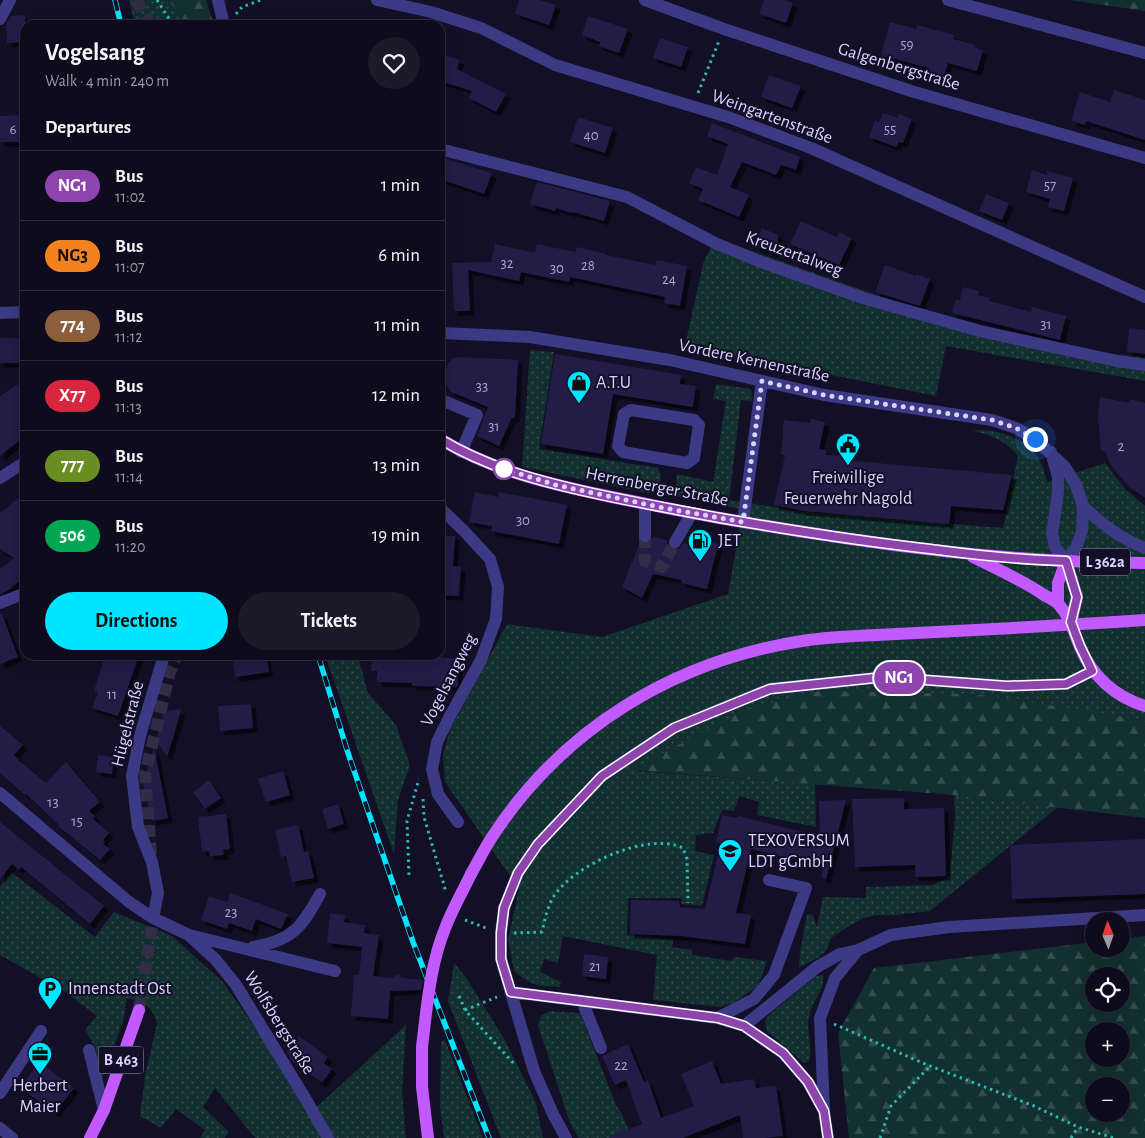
<!DOCTYPE html>
<html lang="en">
<head>
<meta charset="utf-8">
<style>
  :root { --surface:#0e0b1c; --page:#1c1929; --text:#f1f3f6; --muted:#9b9ba3; --line:#2e2b3b; --accent:#00e5ff }
  body { margin:0; font-family:"Alegreya Sans",sans-serif; background:var(--page); color:var(--text); height:100vh; display:flex; flex-direction:column; font-size:19px; white-space:nowrap }
  * { box-sizing:border-box; margin:0 }
  p { font-size:16px; color:var(--muted) }
  .icon { flex:none; width:28px; height:28px; fill:none; stroke:currentColor; stroke-width:2; stroke-linecap:round; stroke-linejoin:round }
  .map { position:relative; flex:1; overflow:hidden }
  .panel { position:absolute; left:20px; top:20px; width:425px; height:640px; display:flex; flex-direction:column; background:var(--surface); border-radius:15px; box-shadow:0 5px 20px #0002,0 0 0 1px var(--line) }
  .panel>* { flex:none }
  .badge { padding:0 10px; border-radius:16px; font-size:18px; line-height:32px }
  .needle { width:32px; rotate:358deg }
  .tools { position:absolute; left:1085px; top:912px; display:grid; gap:10px }
  .tools a { display:grid; place-items:center; width:45px; height:45px; border-radius:50%; background:var(--surface); box-shadow:0 5px 20px #0002,0 0 0 1px var(--line); font-size:25px }
  .you { position:absolute; width:25px; height:25px; margin:-12px; border:4px solid #fff; border-radius:50%; background:#1a73e8; box-shadow:0 0 0 8px #1a73e833 }
  .map>.badge { position:absolute; translate:-50% -50%; box-shadow:0 0 0 2px #fff }
  h2 { padding:0 25px; font-size:19px; line-height:45px }
  .round { display:grid; place-items:center; flex:none; width:52px; height:52px; border-radius:26px; background:var(--page) }
  .headline { display:flex; align-items:center; justify-content:space-between; height:85px; padding:0 25px }
  h1 { font-size:24px; font-weight:700; line-height:38px }
  .cta { display:flex; gap:10px; margin-top:auto; padding:10px 25px }
  .cta a { flex:1; height:58px; border-radius:30px; background:var(--accent); color:#111; font-size:20px; font-weight:700; line-height:58px; text-align:center }
  .cta a+a { background:var(--page); color:var(--text) }
  ul { padding:0; list-style:none }
  li { display:flex; align-items:center; gap:15px; height:70px; padding:0 25px; border-top:1px solid var(--line) }
  li div { flex:1 }
  li b { display:block; font-size:19px }
  li em { font-style:normal }
  li .badge { min-width:55px; font-weight:700; text-align:center }
  .map>svg:first-child { display:block }
  .grass { fill:url(#grass-dots) }
  .forest { fill:url(#forest-firs); fill-rule:evenodd }
  .building { fill:#241b47; filter:url(#shadow) }
  .lines { fill:none; stroke-linecap:round; stroke-linejoin:round }
  .minor-tunnel { stroke:#312d47; stroke-width:12; stroke-dasharray:12 6; stroke-linecap:butt }
  .major-tunnel { stroke:#312d47; stroke-width:12; stroke-dasharray:12 6; stroke-linecap:butt }
  .path { stroke:#2fb8b0; stroke-width:3; stroke-dasharray:2.5 4; stroke-linecap:butt }
  .minor { stroke:#3d3a85; stroke-width:12 }
  .major { stroke:#c25bff; stroke-width:12 }
  .rail-casing { stroke:#00e5ff; stroke-width:5.5 }
  .rail { stroke:#130f26; stroke-width:4; stroke-dasharray:11; stroke-linecap:butt }
  .major-bridge { stroke:#c25bff; stroke-width:12 }
  .line-casing { stroke:#fff; stroke-width:11 }
  .line { stroke:#8e44ad; stroke-width:8 }
  .walk { stroke:#d9d4ff; stroke-width:5; stroke-dasharray:0 9 }
  .stop-dot { fill:#fff; stroke:#8e44ad; stroke-width:2.5 }
  .labels { text-anchor:middle; dominant-baseline:central; stroke-width:4; stroke-linejoin:round; paint-order:stroke }
  .number-label { font-size:15px; fill:#aca6d1 }
  .shield { fill:#130f26; stroke:#9e99be; stroke-width:1 }
  .shield-label { font-size:16px; font-weight:bold; fill:#d9d4ff }
  .street-label { font-size:18px; fill:#d9d4ff; stroke:#130f26 }
  .poi-label { font-size:18px; fill:#d9d4ff; stroke:#130f26; text-anchor:start }
</style>
</head>
<body>
<div class="map">
<svg width="1145" height="1138" viewBox="0 0 1145 1138">
  <defs>
    <pattern id="grass-dots" width="8" height="8" patternUnits="userSpaceOnUse" patternTransform="scale(1.25)"><rect width="8" height="8" fill="#12302f"/><path d="M2 2h.1M6 6h.1" fill="none" stroke="#344d4e" stroke-width="1.8" stroke-linecap="round"/></pattern>
    <pattern id="forest-firs" width="22" height="20" patternUnits="userSpaceOnUse" patternTransform="scale(1.25)"><rect width="22" height="20" fill="#12302f"/><path d="M5 1l3.5 6h-7zM16 11l3.5 6h-7z" fill="#344d4e"/></pattern>
    <filter id="shadow"><feDropShadow dx="4.5" dy="4.5" stdDeviation="0" flood-color="#0009"/></filter>
  </defs>
  <rect width="100%" height="100%" fill="#130f26"/>
  <path class="grass" d="M129 0H169L186 25H135Z
    M715 238 874 294 952 319 1103 353 1145 357V381L946 346 936 396 685 346 703 264Z
    M530 350 554 352 539 449 658 468 661 475 659 487 652 493 643 492 522 467Z
    M716 384 751 389 752 401 741 400 729 500 806 512 1003 528 1018 456C1005 440 992 436 972 430 998 429 1024 437 1039 459 1043 466 1045 475 1047 482L1105 463 1125 489 1145 506V721L1108 714 635 771 815 784 816 827 757 815 759 802 739 796 734 811 722 810 713 833 696 835 695 851 714 855 702 906 682 904 681 898H628L627 935 673 940 672 947 692 950V955L732 961 735 957 767 961 758 986 735 1002 721 1007 653 1000 657 955 563 936 558 963 544 959 540 972 561 982 560 987C536 986 533 986 514 971L508 940 519 889 445 782 443 754 450 730 507 624 602 637 728 594 738 537 741 509 675 496 677 474 713 482 726 401 713 399Z
    M325 655H358L368 693 396 725 410 765 398 800 394 854Z
    M954 795 1058 807 930 911 895 915H876L863 918 849 926 831 938C826 957 816 959 799 967L800 953 807 914 813 915 817 927 823 897 866 898V887L933 885 950 876 955 817Z
    M11 872 95 937 114 912 172 936 222 981 263 1039 308 1115 406 1025 402 1092 406 1138H255L215 1088 203 1107 229 1132 225 1138H200L205 1130 176 1109 161 1128 140 1116 145 1076 157 1023C151 1005 145 1003 127 998L124 1018 102 1080 95 1047 85 1030 97 1016 64 991 0 955V887Z
    M454 963 465 976 505 1040 536 1103 543 1138H501L448 1001Z
    M823 975C826 989 811 1003 809 1016 806 1031 813 1047 809 1061L804 1063 767 1031 765 1021 769 1015 816 976Z
    M549 1011 580 1013 616 1105 622 1114 632 1138H579L570 1123 538 1025 541 1016Z
    M445 1040 483 1138H444L440 1106 441 1042Z"/>
  <path class="forest" d="M169 0H206L214 25H186Z
    M1069 0H1145V11Z
    M820 691 975 694 1108 714 1145 721V818L954 795 631 770 747 709Z
    M1145 936V1138H849L838 1033 874 968 1094 942V949H1121V939ZM1121 976V1004H1094V976ZM1094 1031H1121V1059H1094ZM1094 1086H1121V1114H1094Z"/>
  <path class="building" d="M519 0H540L556 5 549 25 515 14Z
    M764 0H783L793 3 786 23 759 14Z
    M25 15V42L7 43 6 24 11 16Z
    M588 16 628 29 619 53 599 46 600 42 582 35Z
    M890 22 916 29 917 25 954 35 953 39 975 45 974 47 983 50 977 71 948 63 942 83 926 78 929 68 881 55Z
    M660 38 688 47 681 67 653 58Z
    M440 54 460 60 457 69 506 94 496 112 469 98 472 91 440 81Z
    M769 75 801 86 792 108 761 97Z
    M1114 90 1145 100V140L1086 121 1085 125 1071 121 1080 92 1110 102Z
    M883 113 897 118 899 114 912 119 903 143 899 142 896 147 869 137 875 120 879 122Z
    M25 115V142H0V116Z
    M578 117 613 128 605 153 570 142Z
    M712 123 800 157 796 170 781 165 776 175 742 162 730 187 749 195 739 217 698 200 703 189 689 183 696 167 717 175 728 144 707 136Z
    M440 157 492 173 484 194 440 179Z
    M1032 170 1047 175V171L1073 178 1064 211 1048 207 1050 199 1026 192Z
    M537 182 610 201 604 221 573 212 572 213 556 208 555 211 530 204Z
    M986 194 1009 203 1002 220 979 211Z
    M801 221 837 237 839 232 852 238 839 265 790 244Z
    M762 228 778 235V241L773 253 755 246Z
    M495 244 535 253 537 244 575 252 577 247 606 254V255L655 265 657 260 687 266 680 306 664 303 665 297 570 277 569 282 521 272 519 281 468 270 470 311H454L452 263 491 262Z
    M885 265 916 276 917 274 930 279 920 306 875 292Z
    M963 287 979 291 978 295 990 298 989 301 1031 312 1032 307 1066 316 1060 340 952 313 956 299 960 300Z
    M1129 328 1145 330V354L1127 352Z
    M0 338H25V363H0Z
    M555 354 681 375 680 384 696 386 693 407 613 394 603 454 541 444Z
    M458 357 518 360 515 417 511 419 499 446 477 436 488 407 451 392 444 381V373L447 365 452 359Z
    M25 380V436L0 456V396Z
    M1100 397 1129 403 1130 399 1145 403V498L1130 488 1110 464 1105 451H1101L1098 418Z
    M811 419 825 422 819 449 826 450V455L851 456 854 461 1012 475 1003 510 951 506 949 524 804 511 774 505 785 455H781L784 420 810 423Z
    M475 492 498 497 499 492 567 505 559 544 491 531 492 526 469 522Z
    M25 493V577L7 591 0 594V569L14 558 0 549V513Z
    M440 536H455L453 566 461 567 459 596 440 595Z
    M653 537 667 540 668 546 674 550 679 549 684 543 692 545 694 539 718 544 707 589 681 583 682 580 653 574 642 598 622 587 640 543H649Z
    M0 614H2L18 657 0 664Z
    M105 655H139L118 716 92 708 98 692 94 691Z
    M232 655H266L269 672 235 677Z
    M372 655H396V657L458 658V685L457 687 412 686V683L377 682V671H371Z
    M251 704 253 728 220 731 218 706Z
    M181 709 174 735 167 757 156 740 164 711Z
    M0 726 23 745 14 755 19 759 18 760 46 783 66 762 100 802 89 811 95 816 93 819 109 833 103 840 105 842 103 844 110 849 100 860 58 826 59 825 26 794 25 795 0 773Z
    M154 747 168 818 152 821 143 783Z
    M98 755 114 757 112 774 96 772Z
    M283 771 290 795 266 802 258 779Z
    M209 780 221 798 205 809 193 792Z
    M904 798V809L944 808 946 876 915 877V865L855 867 852 799Z
    M846 800 826 879 822 878V866L751 849 736 913 751 915 745 944 681 936 630 934 631 900 679 901 680 907 705 909 721 843 716 842 722 815 737 818 738 816 820 836 819 801Z
    M338 804 344 824 328 829 322 809Z
    M226 814 230 849 223 850 224 855 210 856 209 851 202 852 198 817Z
    M0 822 104 906 90 924 21 867 19 870 12 864 0 879Z
    M298 825 304 852 308 851 314 878 292 882 286 856 281 857 275 830Z
    M1145 839V894L1012 899 1010 845Z
    M230 893 288 914 281 929 256 919 252 931 229 923 227 929 201 920 209 896 227 902Z
    M330 913 345 915 344 922 365 925 364 933 379 935 373 976 392 978 399 974 401 978 423 980 421 990 390 991 388 1019 351 1016 354 975H359L362 947 327 943Z
    M584 954 608 957 606 979 582 976Z
    M299 1036 328 1057 324 1063 332 1069 322 1083 293 1062 287 1052Z
    M628 1044 644 1082 648 1080 661 1118 694 1106 681 1074 712 1061 721 1084 754 1079 756 1088 776 1086 783 1136 766 1138H743L740 1115 683 1138H610V1136L642 1124 626 1080 615 1085 602 1056Z
    M39 1062 74 1088 55 1113 20 1088Z"/>
  <g class="lines">
    <path class="minor-tunnel" d="M645 536V561L662 567 675 542"/>
    <path class="major-tunnel" d="M136 0 151 25
      M151 855 145 774 170 672 177 655
      M139 1010 155 907"/>
    <path class="path" d="M157 0 173 25
      M236 14 242 7 261 0
      M698 93 719 41
      M423 799 424 817 446 892
      M409 875 407 821 419 779
      M465 920 486 928
      M514 933 542 932C545 919 547 907 554 896 574 865 648 831 683 848L687 859 688 903
      M459 996 465 1010 515 1065
      M465 1010 497 997
      M834 1024 925 1064 1034 1106 1078 1127 1114 1138
      M880 1138 891 1106 930 1066
      M1071 1138 1078 1127"/>
    <path class="minor" d="M218 0 224 25
      M377 0 431 12 481 28 555 65 728 117 811 148 1145 297
      M645 0 724 29 911 91 1145 158
      M948 0 1145 53
      M0 19 10 0
      M440 149 627 197 717 244 764 263 863 298 980 331 1117 361 1145 365
      M0 313 25 312
      M440 333 530 337 670 360 824 395 992 420 1016 428 1035 439 1065 467 1076 485 1083 506 1082 531 1076 548 1066 561 1055 547 1052 534 1058 492V477L1051 452
      M444 401 477 415 461 452
      M631 410 694 420 699 425 694 458 687 463 623 452 618 446 624 414Z
      M0 478 25 462
      M645 504V536
      M1083 506C1103 525 1119 538 1145 548
      M440 508 464 531 490 559 498 587 496 619 481 660 450 716 437 742 432 769 438 794 458 822
      M743 522 762 381
      M675 542 692 513
      M0 603 25 593
      M0 793 129 902 153 918 189 935 335 971
      M153 918 158 893 152 862 138 827 132 776 140 736 164 655
      M191 937 216 960 236 985 305 1098 328 1138
      M253 947C292 941 302 927 320 894
      M511 992 717 1018 744 1026 783 1053 808 1082 824 1111
      M582 1001 601 1048
      M717 1018 754 999 774 975 806 888 769 880
      M744 1026 817 967 840 954 858 950 891 935 949 927 1145 915
      M89 1050 104 1110
      M0 1093 41 1031
      M0 1128 12 1138
      M566 1138 553 1114 534 1071 501 959V933L504 908 518 873 538 844 602 776 674 728 769 689 884 677 1007 686 1066 684 1092 671
      M828 1138 824 1111 820 1018 835 978 858 950"/>
    <path class="major" d="M440 439C491 470 549 484 607 496 643 503 678 511 714 517 857 542 1000 563 1145 563
      M973 557C997 569 1022 580 1044 595 1049 598 1056 601 1060 606 1071 619 1073 631 1080 647 1092 676 1115 697 1145 706
      M1066 561 1077 597 1071 622
      M1058 604V583L1066 561
      M1115 622 1145 620
      M471 874C478 862 484 849 492 837 563 728 674 661 802 641 827 637 852 636 877 635 917 633 956 631 995 629
      M422 1047V1087L428 1138
      M90 1138 104 1110 139 1010"/>
    <defs>
      <path id="rail" d="M115 0 121 25
        M318 655 348 753 413 942 489 1138"/>
    </defs>
    <use href="#rail" class="rail-casing"/>
    <use href="#rail" class="rail"/>
    <path class="major-bridge" d="M995 629 1115 622
      M422 1047C427 1006 430 964 446 926 453 908 463 891 471 874"/>
  </g>
  <g class="lines">
    <defs>
      <path id="line" d="M440 439C488 468 542 482 597 494 638 503 679 510 720 518 789 530 859 541 930 549 975 555 1020 560 1066 561L1077 597 1071 622 1080 646 1092 671 1066 684 1007 686 884 677 770 689 674 728 602 776 538 844 518 873 504 908 501 933V959L511 992 718 1018 744 1026 783 1053 808 1082 824 1111 828 1138"/>
    </defs>
    <use href="#line" class="line-casing"/>
    <use href="#line" class="line"/>
    <path class="walk" d="M504 469 556 485 664 508 743 522 762 381 824 395 992 420 1016 428 1035 439"/>
  </g>
  <defs>
    <symbol id="shop-pin" viewBox="-11 -11 22 30"><path d="M0 17L-7.5 6A9.5 9.5 0 1 1 7.5 6Z" fill="#00e5ff" stroke="#130f26"/><path d="M-5-2.5h2.3a2.7 3.5 0 0 1 5.4 0H5L5.5 6h-11ZM-1.5-2.5h3a1.5 2.3 0 0 0-3 0Z" fill="#111"/></symbol>
    <symbol id="civic-pin" viewBox="-11 -11 22 30"><path d="M0 17L-7.5 6A9.5 9.5 0 1 1 7.5 6Z" fill="#00e5ff" stroke="#130f26"/><path d="M-.6-6.5H3V-4.5H.6V-3L4-1V1h2V6H-6V1h2V-1L-.6-3ZM-1.2 2.5V6h2.4V2.5Z" fill="#111"/></symbol>
    <symbol id="fuel-pin" viewBox="-11 -11 22 30"><path d="M0 17L-7.5 6A9.5 9.5 0 1 1 7.5 6Z" fill="#00e5ff" stroke="#130f26"/><path d="M-5.5-6h7V0h2V4h1.3V-2.5L3-4.5l.8-.8L6-3V5H2.5V1h-1V6h-7ZM-4.2-4.7v3.2H.2V-4.7Z" fill="#111"/></symbol>
    <symbol id="school-pin" viewBox="-11 -11 22 30"><path d="M0 17L-7.5 6A9.5 9.5 0 1 1 7.5 6Z" fill="#00e5ff" stroke="#130f26"/><path d="M0-5L7-2L0 1L-7-2ZM-4 1L0 2.5L4 1V4Q0 6-4 4Z" fill="#111"/></symbol>
    <symbol id="parking-pin" viewBox="-11 -11 22 30"><path d="M0 17L-7.5 6A9.5 9.5 0 1 1 7.5 6Z" fill="#00e5ff" stroke="#130f26"/><path d="M-3.5-5.5H1a3.5 3.5 0 0 1 0 7H-1V5.5H-3.5ZM-1-3.4V-.6H.8a1.4 1.4 0 0 0 0-2.8Z" fill="#111"/></symbol>
    <symbol id="office-pin" viewBox="-11 -11 22 30"><path d="M0 17L-7.5 6A9.5 9.5 0 1 1 7.5 6Z" fill="#00e5ff" stroke="#130f26"/><path d="M-6-3h4V-5.5h4V-3h4V5H-6ZM-1-4.5V-3h2v-1.5ZM-6 0V1H6V0Z" fill="#111"/></symbol>
  </defs>
  <g fill-rule="evenodd">
    <use href="#shop-pin" x="565" y="369" width="28" height="38"/>
    <use href="#civic-pin" x="834" y="431" width="28" height="38"/>
    <use href="#fuel-pin" x="686" y="527" width="28" height="38"/>
    <use href="#school-pin" x="716" y="837" width="28" height="38"/>
    <use href="#parking-pin" x="36" y="975" width="28" height="38"/>
    <use href="#office-pin" x="26" y="1040" width="28" height="38"/>
  </g>
  <circle class="stop-dot" cx="504" cy="469" r="10"/>
  <g class="labels">
    <g class="number-label">
      <text x="907" y="44">59</text>
      <text x="13" y="129">6</text>
      <text x="890" y="129">55</text>
      <text x="591" y="135">40</text>
      <text x="1050" y="185">57</text>
      <text x="507" y="263">32</text>
      <text x="588" y="265">28</text>
      <text x="557" y="268">30</text>
      <text x="669" y="279">24</text>
      <text x="1046" y="324">31</text>
      <text x="482" y="386">33</text>
      <text x="494" y="426">31</text>
      <text x="1121" y="446">2</text>
      <text x="523" y="520">30</text>
      <text x="112" y="694">11</text>
      <text x="53" y="802">13</text>
      <text x="77" y="821">15</text>
      <text x="231" y="912">23</text>
      <text x="595" y="966">21</text>
      <text x="621" y="1065">22</text>
    </g>
    <g class="shield">
      <rect x="1080" y="548.5" width="50" height="27" rx="4"/>
      <rect x="98.5" y="1046.5" width="45" height="27" rx="4"/>
    </g>
    <g class="shield-label">
      <text x="1105" y="562">L 362a</text>
      <text x="121" y="1060">B 463</text>
    </g>
    <g class="street-label">
      <text transform="translate(899 67) rotate(17)">Galgenbergstraße</text>
      <text transform="translate(772 117) rotate(20)">Weingartenstraße</text>
      <text transform="translate(794 254) rotate(20)">Kreuzertalweg</text>
      <text transform="translate(754 361) rotate(12)">Vordere Kernenstraße</text>
      <text transform="translate(657 487) rotate(11)">Herrenberger Straße</text>
      <text transform="translate(449 680) rotate(-63)">Vogelsangweg</text>
      <text transform="translate(128 724) rotate(-76)">Hügelstraße</text>
      <text transform="translate(279 1023) rotate(58)">Wolfsbergstraße</text>
    </g>
    <g class="poi-label">
      <text x="596" y="383">A.T.U</text>
      <text x="848" y="478" text-anchor="middle">Freiwillige<tspan x="848" dy="21">Feuerwehr Nagold</tspan></text>
      <text x="718" y="541">JET</text>
      <text x="748" y="841">TEXOVERSUM<tspan x="748" dy="21">LDT gGmbH</tspan></text>
      <text x="68" y="989">Innenstadt Ost</text>
      <text x="40" y="1086" text-anchor="middle">Herbert<tspan x="40" dy="21">Maier</tspan></text>
    </g>
  </g>
</svg>
<div class="tools">
<a><svg class="needle" viewBox="-14 -14 28 28"><path d="M0-13l5 13h-10z" fill="#e53935"/><path d="M0 13l5-13h-10z" fill="#9b9ba3"/></svg></a>
<a><svg class="icon" aria-label="locate" viewBox="0 0 24 24"><circle cx="12" cy="12" r="6"/><path d="M12 2v4M12 18v4M2 12h4M18 12h4"/></svg></a>
<a>+</a>
<a>−</a>
</div>
<div class="you" style="left:1035px;top:439px"></div>
<b class="badge" style="left:899px;top:678px;background:#8e44ad;color:#fff">NG1</b>
<section class="panel">
<div class="headline"><div><h1>Vogelsang</h1><p>Walk · 4 min · 240 m</p></div><a class="round"><svg class="icon" aria-label="heart" viewBox="0 0 24 24"><path d="M12 20l-8-8c-3-5 5-10 8-4 3-6 11-1 8 4z"/></svg></a></div>
<h2>Departures</h2>
<ul>
<li><span class="badge" style="background:#8e44ad;color:#fff">NG1</span><div><b>Bus</b><p>11:02</p></div><em>1 min</em></li>
<li><span class="badge" style="background:#f58220;color:#111">NG3</span><div><b>Bus</b><p>11:07</p></div><em>6 min</em></li>
<li><span class="badge" style="background:#8b5e3c;color:#fff">774</span><div><b>Bus</b><p>11:12</p></div><em>11 min</em></li>
<li><span class="badge" style="background:#d7263d;color:#fff">X77</span><div><b>Bus</b><p>11:13</p></div><em>12 min</em></li>
<li><span class="badge" style="background:#6b8e23;color:#fff">777</span><div><b>Bus</b><p>11:14</p></div><em>13 min</em></li>
<li><span class="badge" style="background:#00a651;color:#fff">506</span><div><b>Bus</b><p>11:20</p></div><em>19 min</em></li>
</ul>
<div class="cta"><a>Directions</a><a>Tickets</a></div>
</section>
</div>
</body>
</html>
